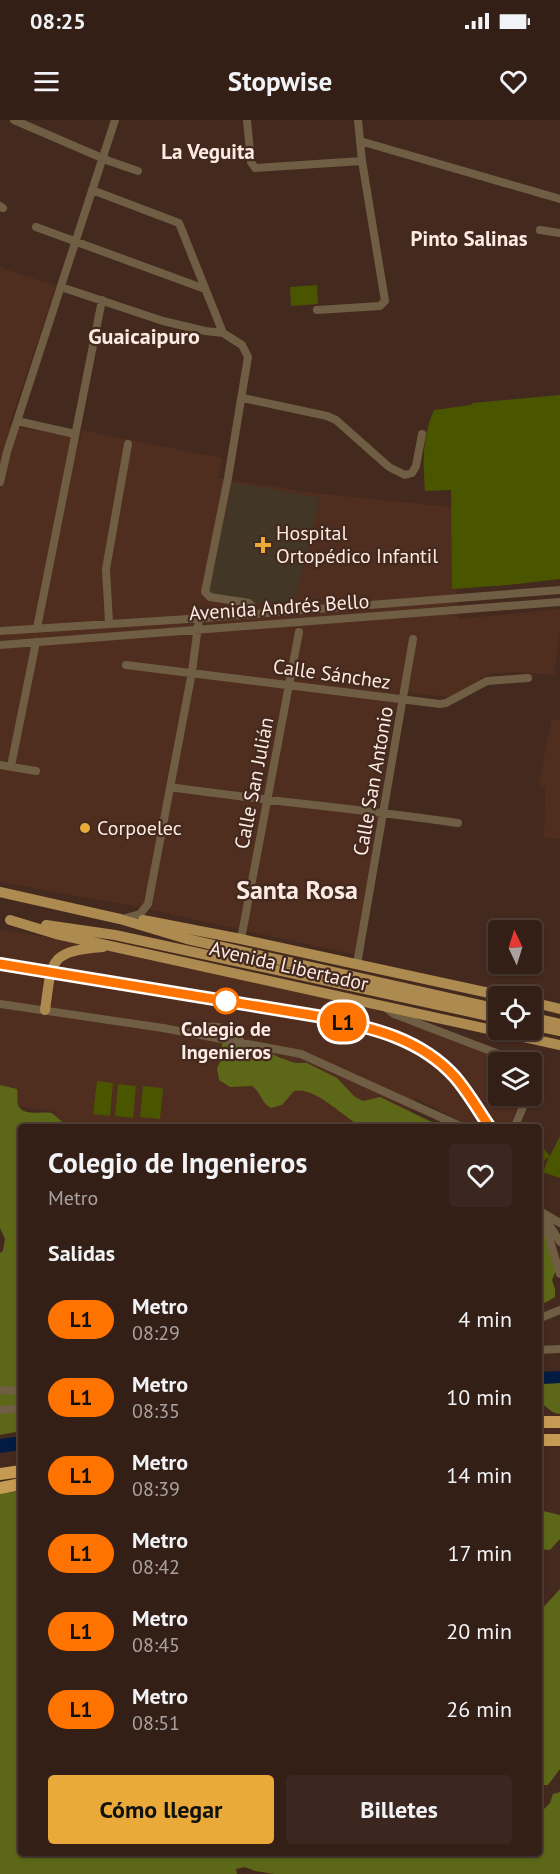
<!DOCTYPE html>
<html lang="es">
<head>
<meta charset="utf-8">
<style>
  :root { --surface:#331f16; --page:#3b271f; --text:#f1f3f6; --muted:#a9a2a1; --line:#4e3d35; --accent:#eaaa39 }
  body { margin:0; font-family:"PT Sans",sans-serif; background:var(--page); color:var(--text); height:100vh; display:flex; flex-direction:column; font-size:22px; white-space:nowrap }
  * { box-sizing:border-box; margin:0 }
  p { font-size:20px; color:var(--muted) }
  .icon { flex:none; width:33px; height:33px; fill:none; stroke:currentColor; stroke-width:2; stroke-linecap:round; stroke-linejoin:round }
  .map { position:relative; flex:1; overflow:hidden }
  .drawer { position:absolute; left:18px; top:1004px; width:524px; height:732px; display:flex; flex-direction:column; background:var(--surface); border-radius:6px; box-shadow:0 2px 4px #0004,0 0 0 2px var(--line) }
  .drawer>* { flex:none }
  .badge { padding:0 12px; border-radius:20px; font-size:21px; line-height:39px }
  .needle { width:39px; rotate:356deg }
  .controls { position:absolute; left:488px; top:800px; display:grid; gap:12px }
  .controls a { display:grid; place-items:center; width:54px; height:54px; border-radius:6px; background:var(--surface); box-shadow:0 2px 4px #0004,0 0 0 2px var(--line); font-size:30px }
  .map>.badge { position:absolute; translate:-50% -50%; box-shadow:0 0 0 3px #fff }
  h2 { padding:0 30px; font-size:22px; line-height:54px }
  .round { display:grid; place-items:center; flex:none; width:63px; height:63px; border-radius:6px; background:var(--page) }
  .head { display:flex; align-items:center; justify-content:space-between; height:102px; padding:0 30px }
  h1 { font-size:28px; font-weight:700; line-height:45px }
  .cta { display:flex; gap:12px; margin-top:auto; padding:12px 30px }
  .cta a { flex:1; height:69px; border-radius:6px; background:var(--accent); color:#111; font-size:24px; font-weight:700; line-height:69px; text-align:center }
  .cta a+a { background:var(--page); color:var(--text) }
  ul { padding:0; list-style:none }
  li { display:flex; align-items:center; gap:18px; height:78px; padding:0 30px }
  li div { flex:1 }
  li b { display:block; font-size:22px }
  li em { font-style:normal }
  li .badge { min-width:66px; font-weight:700; text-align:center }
  .status { display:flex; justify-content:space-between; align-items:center; height:42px; padding:0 30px; background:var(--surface); direction:ltr }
  .status svg { height:16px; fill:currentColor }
  header { display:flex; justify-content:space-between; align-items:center; height:78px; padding:0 30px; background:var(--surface); font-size:27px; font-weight:700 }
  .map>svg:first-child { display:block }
  .built { fill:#4f2d1f }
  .medical { fill:#423627 }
  .green { fill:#4a5500 }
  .forest { fill:#5c6817 }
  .water { fill:#021b43 }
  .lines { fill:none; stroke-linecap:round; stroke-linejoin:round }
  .minor { stroke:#6f5e43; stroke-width:8 }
  .major { stroke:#ad8a4f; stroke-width:10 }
  .highway { stroke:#c59a52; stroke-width:12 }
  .line-casing { stroke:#fff; stroke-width:14 }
  .line { stroke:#ff7400; stroke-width:9 }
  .poi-dot { fill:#eaaa39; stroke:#44291e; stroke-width:2 }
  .stop-dot { fill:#fff; stroke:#ff7400; stroke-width:3 }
  .labels { text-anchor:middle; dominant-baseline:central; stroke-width:4.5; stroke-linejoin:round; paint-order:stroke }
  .poi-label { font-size:20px; fill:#fdebe3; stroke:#44291e; text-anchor:start }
  .street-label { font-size:20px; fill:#fdebe3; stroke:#44291e }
  .stop-label { font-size:20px; font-weight:bold; fill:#fdebe3; stroke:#44291e }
  .neighbourhood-label { font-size:21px; font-weight:bold; fill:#fdebe3; stroke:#44291e }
  .quarter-label { font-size:22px; font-weight:bold; fill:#fdebe3; stroke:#44291e }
  .district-label { font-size:26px; font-weight:bold; fill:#fdebe3; stroke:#44291e }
</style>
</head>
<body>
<div class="status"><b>08:25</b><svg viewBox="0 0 49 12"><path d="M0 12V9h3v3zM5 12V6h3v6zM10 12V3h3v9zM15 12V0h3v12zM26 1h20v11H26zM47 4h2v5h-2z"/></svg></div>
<header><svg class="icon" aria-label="menu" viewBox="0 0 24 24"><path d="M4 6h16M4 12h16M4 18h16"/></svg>Stopwise<svg class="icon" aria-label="heart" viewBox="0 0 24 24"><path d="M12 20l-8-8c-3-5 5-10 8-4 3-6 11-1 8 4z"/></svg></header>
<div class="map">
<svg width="560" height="1754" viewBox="0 0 560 1754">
  <rect width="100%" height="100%" fill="#44291e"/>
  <path class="built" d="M0 147 56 166 9 306 80 317 82 310 222 338 218 358 314 373 452 387 453 388 458 499 560 489V512L554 555 515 552 498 553 486 556 450 577 398 572 356 835 142 788 0 762Z
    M551 600H560V719L544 718 545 668 539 664Z
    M0 809 126 831 370 888 508 939 513 942H498V975H524V977L508 1006H469L415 978 407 1006H98L53 1001 55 992 0 983Z"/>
  <path class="medical" d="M233 362 319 378 295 482 254 483 208 473Z"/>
  <path class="green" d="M317 165 318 184 291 186 290 167Z
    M560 275V459L508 465 452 469 451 370 425 371C423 341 422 318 434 290L471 285 472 283Z
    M97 961 113 963 110 996 93 994Z
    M118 964 136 966 133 998 115 996Z
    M143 966 163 968 160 999 140 997Z
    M560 1016V1058L543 1052 549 1037 539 1044 538 1022 550 1036Z"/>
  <path class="forest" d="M222 923 260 927 278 937 295 943H307L337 958 355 977 363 981 380 977 440 1006C428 1006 368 1009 361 1006 343 997 315 966 294 971L282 985 271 988C261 983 261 972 252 966L230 967 219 960 217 948 222 938Z
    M0 965 17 969C18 974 17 981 18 985 23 997 43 991 52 993L67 1006H21V1311L0 1315V1133L3 1131 5 1119 0 1108Z
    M539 1103 542 1104 558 1146 552 1160 555 1169V1177L539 1186Z
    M560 1263V1294C550 1294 547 1284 539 1284V1264Z
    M21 1371V1732H538L539 1694 550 1683 553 1674 560 1672V1754H274L255 1751 245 1747 236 1749 237 1754H0V1374Z
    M539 1390 560 1395V1419L550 1430 539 1429Z
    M560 1469V1649L548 1665H539V1492Z"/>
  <path class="water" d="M560 1251V1263L539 1264V1252Z
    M21 1316V1330L0 1333V1319Z"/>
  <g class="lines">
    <path class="minor" d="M14 0 109 41 138 51
      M247 0 251 42 255 48 362 41
      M360 21 560 79
      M92 70 179 103 223 213 242 225 248 237 228 358 205 472 210 477 249 483 252 486 253 494
      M0 86 3 88
      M36 107 205 169
      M540 110 560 113
      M61 167 163 201 205 211 223 213
      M317 190 380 186 385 181 362 41 358 0
      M243 278 327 296 336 300 389 347 405 355 412 353 416 346 422 314
      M17 301 75 314
      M0 362 7 332 115 0
      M109 503 106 449 128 324
      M37 508 102 180
      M0 511 204 498 560 470
      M0 525 560 482
      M126 545 440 584 446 583 487 561 528 558
      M0 645 36 651
      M11 646 36 522
      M170 667C266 681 362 689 458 703
      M122 799 140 794 148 784 192 552 199 498
      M241 819 299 512
      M357 844 413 519
      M0 884 163 908 301 934 460 1006
      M386 888 394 894 509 938 514 942
      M194 914C208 901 233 906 241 922
      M515 1006 528 975
      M538 1090 560 1103
      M538 1098 550 1106 560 1122
      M544 1101 560 1154
      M538 1199 560 1190
      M538 1230 560 1229
      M0 1270 21 1271
      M0 1290 21 1288"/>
    <path class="major" d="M0 772 120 799 187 819 498 889
      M10 800 56 814 560 925
      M143 800 241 819 503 876
      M46 805 115 815 498 898
      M531 882 560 889
      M45 890C52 841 48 831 103 827
      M531 897 560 904
      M531 905 560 911"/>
    <path class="highway" d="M538 1302H560
      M538 1320H560
      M0 1354 21 1351
      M0 1368 21 1364"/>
  </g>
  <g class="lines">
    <defs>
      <path id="line" d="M0 844 323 897C372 908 420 918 455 957 468 972 478 990 489 1006"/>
    </defs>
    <use href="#line" class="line-casing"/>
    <use href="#line" class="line"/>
  </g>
  <g class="poi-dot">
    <path d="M260 416h6v6h6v6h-6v6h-6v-6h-6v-6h6z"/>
    <circle cx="85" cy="708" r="6"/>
  </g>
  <circle class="stop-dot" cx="226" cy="881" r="12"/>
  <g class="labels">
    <g class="poi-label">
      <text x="276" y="413">Hospital<tspan x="276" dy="23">Ortopédico Infantil</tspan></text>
      <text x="97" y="708">Corpoelec</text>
    </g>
    <g class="street-label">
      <text transform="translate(279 487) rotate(-4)">Avenida Andrés Bello</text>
      <text transform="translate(332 554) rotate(8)">Calle Sánchez</text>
      <text transform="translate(373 661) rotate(-80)">Calle San Antonio</text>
      <text transform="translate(254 663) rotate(-79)">Calle San Julián</text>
      <text transform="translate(289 846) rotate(13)">Avenida Libertador</text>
    </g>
    <g class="stop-label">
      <text x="226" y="909">Colegio de<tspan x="226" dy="23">Ingenieros</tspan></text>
    </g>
    <g class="neighbourhood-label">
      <text x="208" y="31">La Veguita</text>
      <text x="469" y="118">Pinto Salinas</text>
    </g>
    <g class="quarter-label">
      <text x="144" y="216">Guaicaipuro</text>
    </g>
    <g class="district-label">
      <text x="297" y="769">Santa Rosa</text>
    </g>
  </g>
</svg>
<div class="controls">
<a><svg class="needle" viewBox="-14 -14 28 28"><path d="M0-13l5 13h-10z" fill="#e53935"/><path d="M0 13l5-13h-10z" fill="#a9a2a1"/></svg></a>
<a><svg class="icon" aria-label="locate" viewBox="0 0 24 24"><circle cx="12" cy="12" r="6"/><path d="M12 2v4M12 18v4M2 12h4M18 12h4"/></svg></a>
<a><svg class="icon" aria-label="layers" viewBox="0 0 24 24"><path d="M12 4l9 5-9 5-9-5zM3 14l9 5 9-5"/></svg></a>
</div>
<b class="badge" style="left:343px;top:902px;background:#ff7400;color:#111">L1</b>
<section class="drawer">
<div class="head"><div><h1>Colegio de Ingenieros</h1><p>Metro</p></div><a class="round"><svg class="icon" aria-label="heart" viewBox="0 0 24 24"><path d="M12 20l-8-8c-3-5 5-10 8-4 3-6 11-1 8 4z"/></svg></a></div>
<h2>Salidas</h2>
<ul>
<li><span class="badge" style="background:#ff7400;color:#111">L1</span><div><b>Metro</b><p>08:29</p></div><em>4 min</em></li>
<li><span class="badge" style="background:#ff7400;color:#111">L1</span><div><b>Metro</b><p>08:35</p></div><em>10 min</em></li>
<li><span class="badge" style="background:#ff7400;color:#111">L1</span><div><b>Metro</b><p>08:39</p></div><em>14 min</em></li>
<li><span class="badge" style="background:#ff7400;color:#111">L1</span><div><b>Metro</b><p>08:42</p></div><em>17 min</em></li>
<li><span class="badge" style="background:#ff7400;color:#111">L1</span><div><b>Metro</b><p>08:45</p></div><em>20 min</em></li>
<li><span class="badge" style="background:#ff7400;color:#111">L1</span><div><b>Metro</b><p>08:51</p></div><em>26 min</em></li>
</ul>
<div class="cta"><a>Cómo llegar</a><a>Billetes</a></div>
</section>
</div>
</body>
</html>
